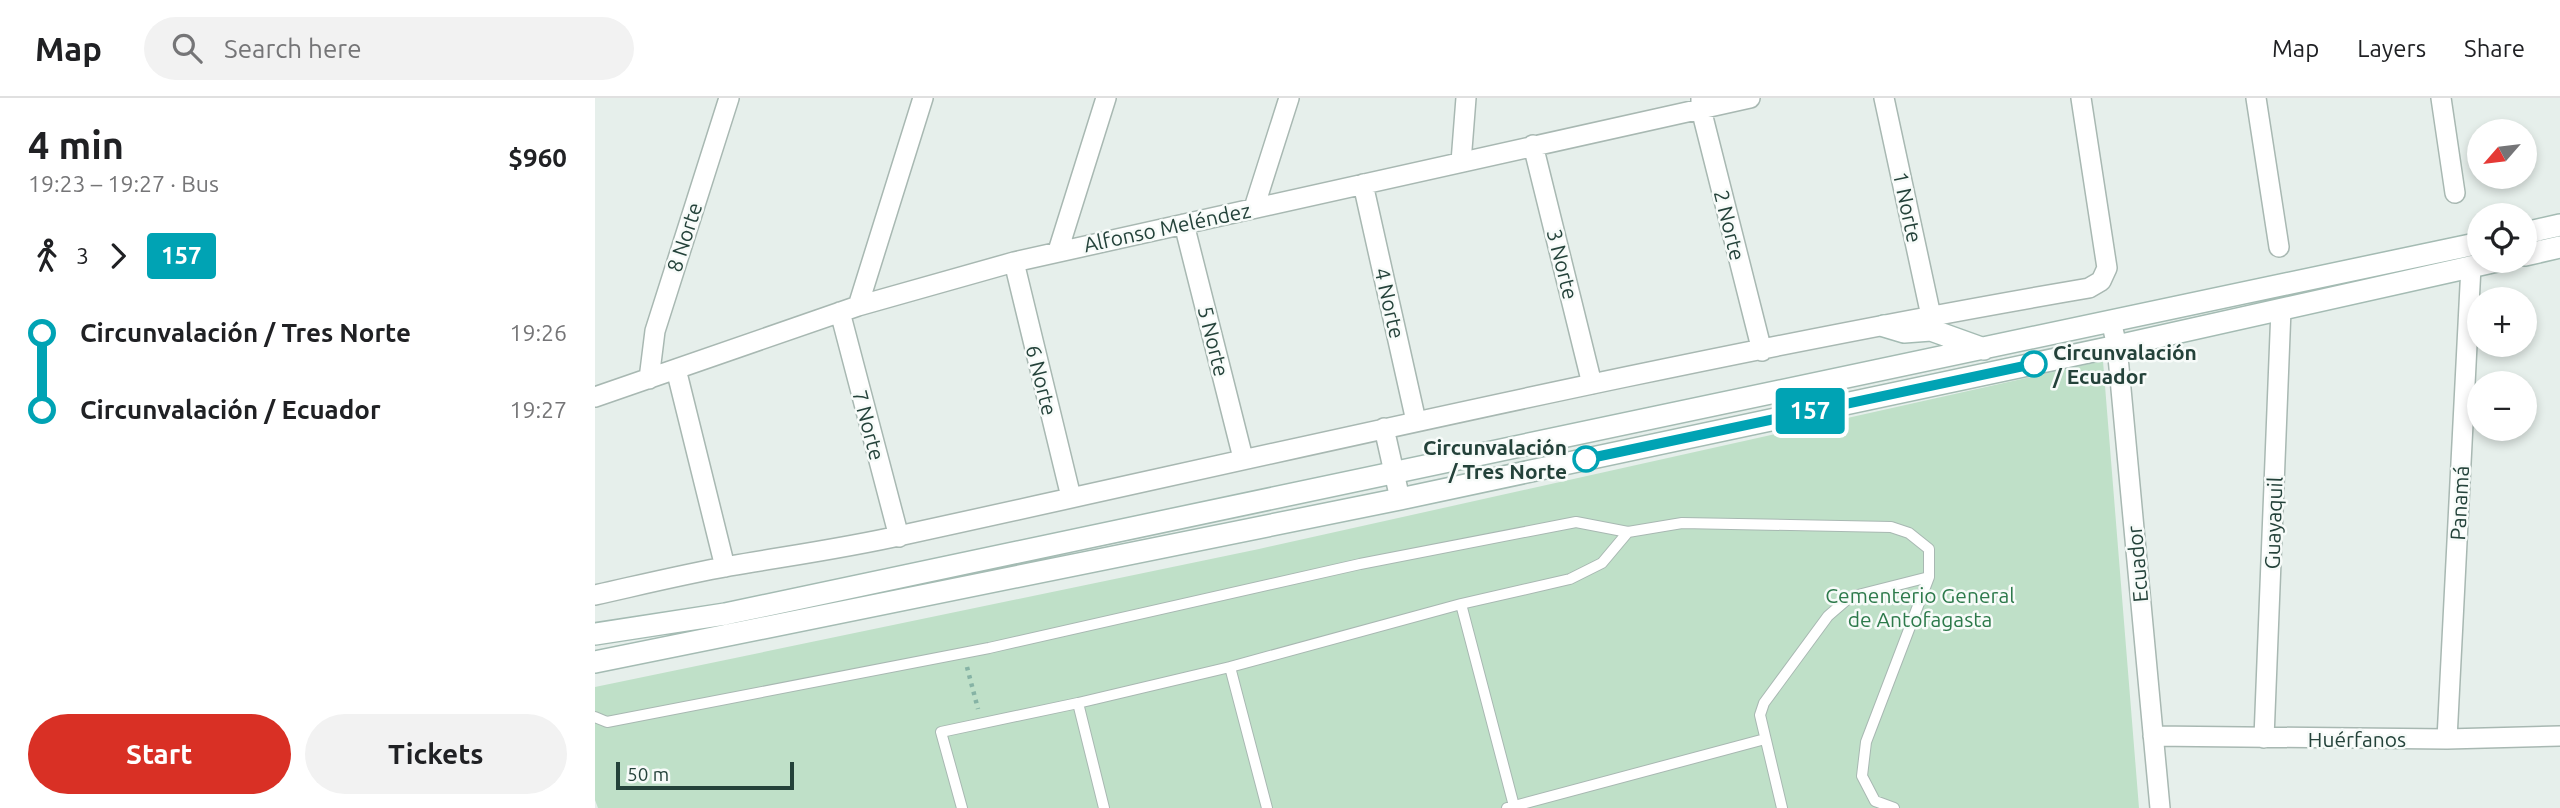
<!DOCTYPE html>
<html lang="en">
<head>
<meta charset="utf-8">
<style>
  :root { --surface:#fff; --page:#f2f2f2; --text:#202124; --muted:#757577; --line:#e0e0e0; --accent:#d93025 }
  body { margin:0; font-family:Ubuntu,sans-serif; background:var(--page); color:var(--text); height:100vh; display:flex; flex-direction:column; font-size:26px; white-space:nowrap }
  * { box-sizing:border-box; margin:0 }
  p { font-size:23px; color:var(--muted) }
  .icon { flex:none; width:38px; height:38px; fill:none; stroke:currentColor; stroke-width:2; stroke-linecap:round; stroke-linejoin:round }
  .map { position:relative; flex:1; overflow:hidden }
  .details { display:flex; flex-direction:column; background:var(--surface); width:595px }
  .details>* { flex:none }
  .badge { padding:0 14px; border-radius:5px; font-size:24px; line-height:46px }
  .needle { width:46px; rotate:242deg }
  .tools { position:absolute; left:1872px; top:21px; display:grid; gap:14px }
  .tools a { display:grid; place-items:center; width:70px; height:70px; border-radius:50%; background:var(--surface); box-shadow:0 4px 10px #0003; font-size:35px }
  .scale { position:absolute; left:21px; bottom:18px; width:178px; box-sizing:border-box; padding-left:7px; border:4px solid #24423a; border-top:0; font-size:19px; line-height:24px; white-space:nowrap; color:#24423a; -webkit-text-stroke:5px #f7fbf9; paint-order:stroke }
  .map>.badge { position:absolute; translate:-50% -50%; box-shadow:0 0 0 4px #fff }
  .legs { display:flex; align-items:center; gap:10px; height:77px; padding:0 28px; font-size:23px }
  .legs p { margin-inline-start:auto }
  .overview { display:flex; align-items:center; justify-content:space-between; height:119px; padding:0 28px }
  h1 { font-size:38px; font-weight:600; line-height:52px }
  .action { display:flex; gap:14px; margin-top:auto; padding:14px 28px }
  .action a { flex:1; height:80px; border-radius:42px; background:var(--accent); color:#fff; font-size:28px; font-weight:600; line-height:80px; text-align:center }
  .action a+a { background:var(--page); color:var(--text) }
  ul { padding:0 28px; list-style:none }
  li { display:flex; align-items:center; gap:24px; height:77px; font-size:26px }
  li i { display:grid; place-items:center; width:10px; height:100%; margin:0 9px; background:currentColor }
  li i::after { content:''; width:18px; height:18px; margin:-9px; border:5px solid; border-radius:50%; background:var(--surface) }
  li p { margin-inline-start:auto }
  li:first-child i { background:linear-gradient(#0000 50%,currentColor 0) }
  li:last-child i { background:linear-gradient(currentColor 50%,#0000 0) }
  header { display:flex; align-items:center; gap:42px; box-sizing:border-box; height:98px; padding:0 35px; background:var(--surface); border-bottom:2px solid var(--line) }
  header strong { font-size:33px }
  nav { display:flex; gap:38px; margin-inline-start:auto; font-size:24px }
  .search { width:490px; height:63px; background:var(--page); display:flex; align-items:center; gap:18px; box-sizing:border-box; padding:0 24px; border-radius:38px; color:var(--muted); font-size:26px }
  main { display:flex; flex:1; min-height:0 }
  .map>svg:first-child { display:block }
  .green { fill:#bfe0c8 }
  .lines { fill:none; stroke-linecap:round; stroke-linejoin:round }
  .service-casing { stroke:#a8b8b2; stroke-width:12 }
  .minor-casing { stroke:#a8b8b2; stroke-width:22 }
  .secondary-casing { stroke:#a4bbb3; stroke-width:24 }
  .path { stroke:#86b3a5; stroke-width:4.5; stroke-dasharray:3.5 5; stroke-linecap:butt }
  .service { stroke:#fff; stroke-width:10 }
  .minor { stroke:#fff; stroke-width:19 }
  .secondary { stroke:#fff; stroke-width:21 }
  .line-1-casing { stroke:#fff; stroke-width:16 }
  .line-1 { stroke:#00a3b4; stroke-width:10 }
  .stop-1-dot { fill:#fff; stroke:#00a3b4; stroke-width:3.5 }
  .labels { text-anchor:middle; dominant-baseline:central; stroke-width:5; stroke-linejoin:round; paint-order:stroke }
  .street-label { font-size:21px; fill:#24423a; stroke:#f7fbf9 }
  .stop-label { font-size:21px; font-weight:bold; fill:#24423a; stroke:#f7fbf9; text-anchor:start }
  .park-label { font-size:21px; fill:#2d7a4b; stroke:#f7fbf9 }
</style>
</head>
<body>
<header>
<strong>Map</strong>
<div class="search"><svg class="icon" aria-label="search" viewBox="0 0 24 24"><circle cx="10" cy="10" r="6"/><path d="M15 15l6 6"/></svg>Search here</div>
<nav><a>Map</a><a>Layers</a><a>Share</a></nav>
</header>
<main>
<section class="details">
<div class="overview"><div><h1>4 min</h1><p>19:23 – 19:27 · Bus</p></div><b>$960</b></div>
<div class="legs"><svg class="icon" aria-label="walk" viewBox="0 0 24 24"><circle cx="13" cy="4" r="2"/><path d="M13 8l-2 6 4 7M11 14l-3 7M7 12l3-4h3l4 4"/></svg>3<svg class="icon" aria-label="forward" viewBox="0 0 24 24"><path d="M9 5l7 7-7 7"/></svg><b class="badge" style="background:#00a3b4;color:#fff">157</b></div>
<ul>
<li><i style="color:#00a3b4"></i><b>Circunvalación / Tres Norte</b><p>19:26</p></li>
<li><i style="color:#00a3b4"></i><b>Circunvalación / Ecuador</b><p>19:27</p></li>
</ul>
<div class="action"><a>Start</a><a>Tickets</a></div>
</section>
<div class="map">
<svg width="1965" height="710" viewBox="0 0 1965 710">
  <rect width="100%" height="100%" fill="#e6efeb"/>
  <path class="green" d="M1508 263 1544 710H3L0 702V589L664 451Z"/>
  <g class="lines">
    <defs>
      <path id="service" d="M866 506 919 708
        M635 569 866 506 975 481 1007 465 1033 434 1087 425 1296 429 1314 435 1334 451V479L1271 644 1267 678 1280 703 1299 710
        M483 605 635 569 672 710
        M0 619 12 624 394 550 765 466 981 424 1033 434
        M367 710 346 634 483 605 509 710
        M912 710 1170 641
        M1187 710 1165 617 1169 605 1233 518 1255 499 1334 479"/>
      <path id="minor" d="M1106 0V11L1167 253
        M1289 0 1336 218
        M1661 0 1684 149
        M1846 0 1860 95
        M938 47 997 286
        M866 64 871 0
        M768 86 821 323
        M659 110 694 0
        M589 126 648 360
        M463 153 511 0
        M419 164 476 399
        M263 208 328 0
        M245 214 304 439
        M1516 223 1522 248 1565 710
        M81 271 130 469
        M54 281 60 233 134 0
        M0 299 263 208 419 164 1155 0
        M789 330 805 401
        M0 497C45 487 90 476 135 468 193 458 251 450 308 437 703 351 1096 258 1494 190L1506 183 1512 170 1486 0
        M1558 638 1852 641 1965 638
        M1669 640 1686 211
        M1852 641 1876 168"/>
      <path id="secondary" d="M1930 135 1965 127
        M1930 157 1965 149
        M1289 228 1309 234 1336 232 1389 251
        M0 536 130 516 1885 145
        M0 564 805 401 1522 248 1902 163"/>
    </defs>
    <use href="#service" class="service-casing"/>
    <use href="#minor" class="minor-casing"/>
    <use href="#secondary" class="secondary-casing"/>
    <path class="path" d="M372 569 383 611"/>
    <use href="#service" class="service"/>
    <use href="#minor" class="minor"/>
    <use href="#secondary" class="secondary"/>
  </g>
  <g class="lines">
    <defs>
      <path id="line-1" d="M991 361 1439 266"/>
    </defs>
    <use href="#line-1" class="line-1-casing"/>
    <use href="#line-1" class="line-1"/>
  </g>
  <g class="stop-1-dot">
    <circle cx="1439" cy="266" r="12"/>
    <circle cx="991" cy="361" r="12"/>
  </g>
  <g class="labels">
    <g class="street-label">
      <text transform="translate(1313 109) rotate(78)">1 Norte</text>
      <text transform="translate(1135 127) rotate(76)">2 Norte</text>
      <text transform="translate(572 129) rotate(-12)">Alfonso Meléndez</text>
      <text transform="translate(89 139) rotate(-72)">8 Norte</text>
      <text transform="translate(968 166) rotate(76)">3 Norte</text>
      <text transform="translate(795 205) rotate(77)">4 Norte</text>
      <text transform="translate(619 243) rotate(76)">5 Norte</text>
      <text transform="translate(447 282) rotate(76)">6 Norte</text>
      <text transform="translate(274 327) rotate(75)">7 Norte</text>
      <text transform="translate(1864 405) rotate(-87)">Panamá</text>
      <text transform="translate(1678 425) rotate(-88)">Guayaquil</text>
      <text transform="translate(1542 466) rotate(-95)">Ecuador</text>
      <text x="1762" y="641">Huérfanos</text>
    </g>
    <g class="stop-label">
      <text x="1458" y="254">Circunvalación<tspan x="1458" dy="24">/ Ecuador</tspan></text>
      <text x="972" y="349" text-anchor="end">Circunvalación<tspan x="972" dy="24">/ Tres Norte</tspan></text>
    </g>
    <g class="park-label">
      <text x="1325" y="497">Cementerio General<tspan x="1325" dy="24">de Antofagasta</tspan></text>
    </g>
  </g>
</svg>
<div class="tools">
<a><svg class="needle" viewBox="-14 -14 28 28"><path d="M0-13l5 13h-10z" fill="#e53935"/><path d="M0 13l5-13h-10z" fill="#757577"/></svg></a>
<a><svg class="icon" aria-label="locate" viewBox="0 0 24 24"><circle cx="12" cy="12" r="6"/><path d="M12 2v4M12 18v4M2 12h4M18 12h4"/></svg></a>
<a>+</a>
<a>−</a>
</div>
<div class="scale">50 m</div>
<b class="badge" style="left:1215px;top:313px;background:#00a3b4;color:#fff">157</b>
</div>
</main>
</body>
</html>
